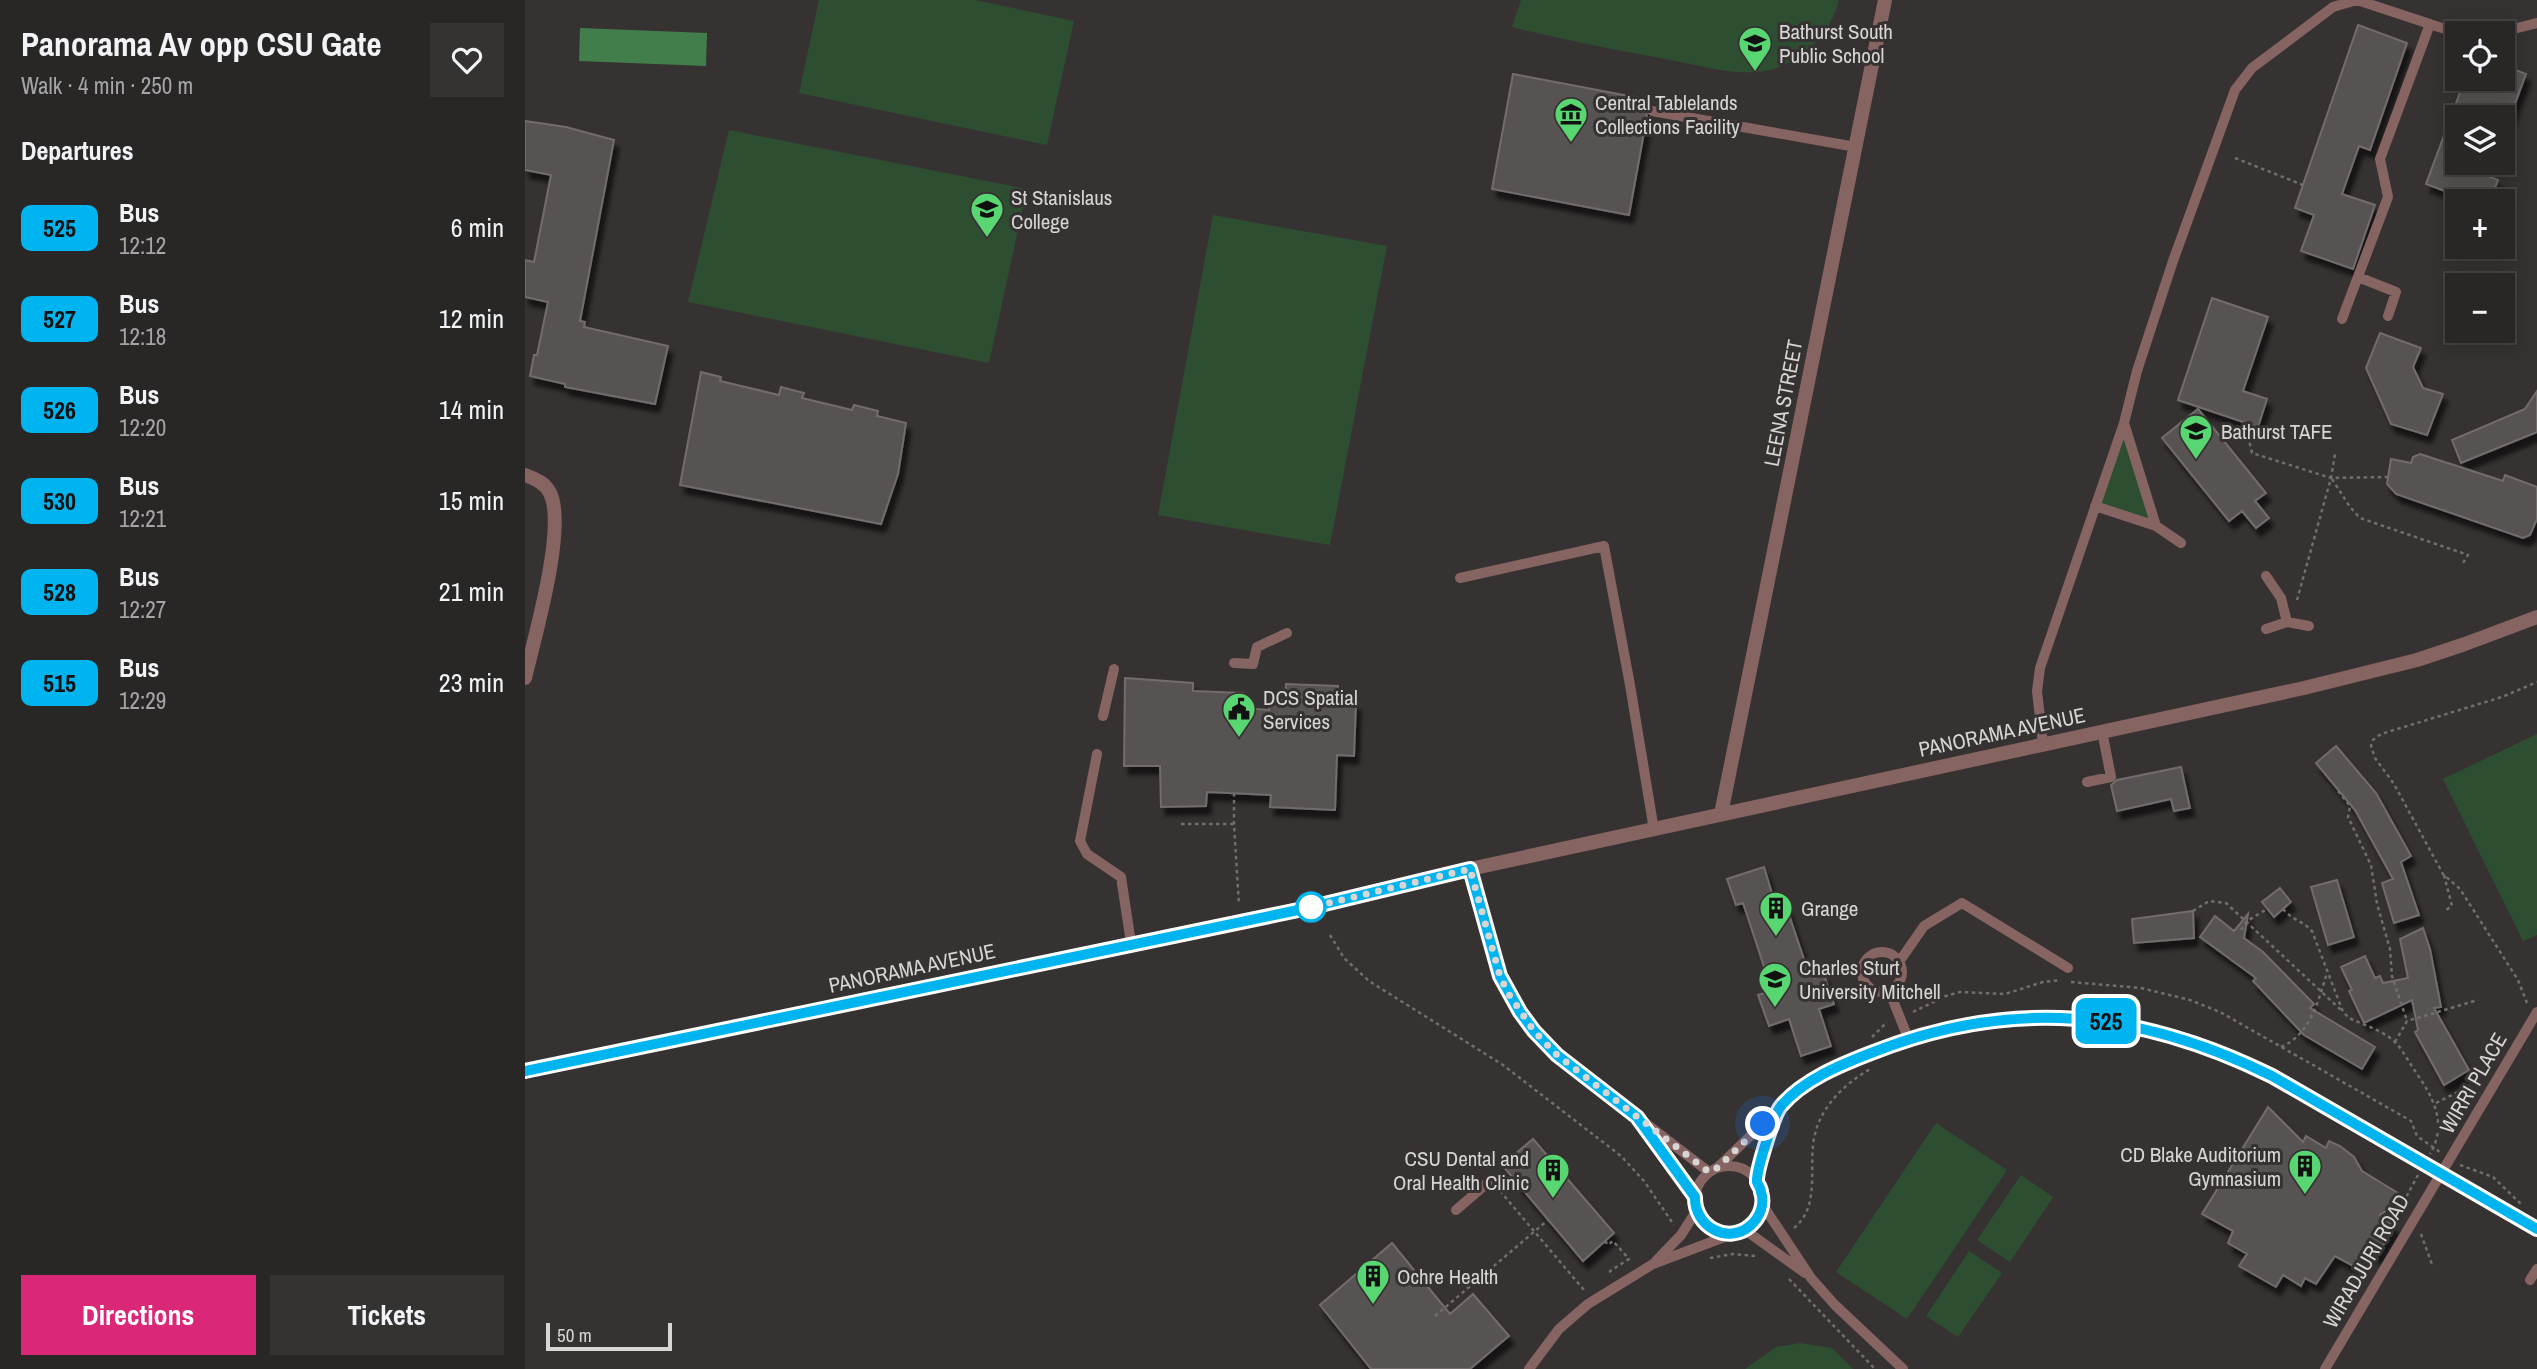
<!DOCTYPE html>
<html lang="en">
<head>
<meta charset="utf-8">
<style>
  :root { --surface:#292626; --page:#353232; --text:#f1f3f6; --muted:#a5a5a7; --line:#454343; --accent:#db2777 }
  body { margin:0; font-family:"Archivo Narrow",sans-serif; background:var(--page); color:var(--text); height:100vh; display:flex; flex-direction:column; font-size:26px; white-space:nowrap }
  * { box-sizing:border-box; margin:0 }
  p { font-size:23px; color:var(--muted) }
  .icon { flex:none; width:38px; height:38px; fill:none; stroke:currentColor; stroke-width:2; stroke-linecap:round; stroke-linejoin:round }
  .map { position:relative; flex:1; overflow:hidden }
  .side { display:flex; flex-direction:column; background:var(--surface); width:525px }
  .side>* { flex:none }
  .badge { padding:0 14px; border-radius:10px; font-size:24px; line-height:46px }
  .controls { position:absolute; left:1920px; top:21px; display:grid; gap:14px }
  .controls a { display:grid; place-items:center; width:70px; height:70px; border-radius:0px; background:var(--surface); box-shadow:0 4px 18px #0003,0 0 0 2px var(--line); font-size:35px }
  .scale { position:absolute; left:21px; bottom:18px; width:126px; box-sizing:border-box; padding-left:7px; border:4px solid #d8d5d5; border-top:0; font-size:19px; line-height:24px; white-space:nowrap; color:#d8d5d5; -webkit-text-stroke:5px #373232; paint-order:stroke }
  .you { position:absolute; width:35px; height:35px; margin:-18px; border:5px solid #fff; border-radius:50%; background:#1a73e8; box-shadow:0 0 0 10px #1a73e833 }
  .map>.badge { position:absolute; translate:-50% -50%; box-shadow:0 0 0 4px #fff }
  h2 { padding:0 21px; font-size:26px; line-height:63px }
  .round { display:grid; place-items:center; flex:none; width:74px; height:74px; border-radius:0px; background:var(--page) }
  .summary { display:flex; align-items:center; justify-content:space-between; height:119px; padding:0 21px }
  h1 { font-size:33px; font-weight:700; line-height:52px }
  .button { display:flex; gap:14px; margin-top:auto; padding:14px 21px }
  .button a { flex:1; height:80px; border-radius:0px; background:var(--accent); color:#fff; font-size:28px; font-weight:700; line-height:80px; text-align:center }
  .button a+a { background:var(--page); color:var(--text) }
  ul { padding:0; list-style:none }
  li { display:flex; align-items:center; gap:21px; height:91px; padding:0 21px }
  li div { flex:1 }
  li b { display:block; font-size:26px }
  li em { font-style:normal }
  li .badge { min-width:77px; font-weight:700; text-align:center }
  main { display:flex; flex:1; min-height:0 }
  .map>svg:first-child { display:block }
  .green { fill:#2e4e32 }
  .water { fill:#427e4b }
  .building { fill:#595353; stroke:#726c6c; stroke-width:2; filter:url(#shadow) }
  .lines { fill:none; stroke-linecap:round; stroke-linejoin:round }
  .path { stroke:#726e6e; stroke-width:2.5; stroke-dasharray:3.5 3.5; stroke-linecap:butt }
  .service { stroke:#866462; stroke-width:10 }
  .minor { stroke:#866462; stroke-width:14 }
  .tertiary { stroke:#866462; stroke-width:14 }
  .line-casing { stroke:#fff; stroke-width:16 }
  .line { stroke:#00b5ef; stroke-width:10 }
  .walk { stroke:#d8d5d5; stroke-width:7; stroke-dasharray:0 12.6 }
  .stop-dot { fill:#fff; stroke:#00b5ef; stroke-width:3.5 }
  .labels { text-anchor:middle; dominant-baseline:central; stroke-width:6; stroke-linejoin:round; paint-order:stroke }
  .poi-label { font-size:21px; fill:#d8d5d5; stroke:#373232; text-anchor:start }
  .street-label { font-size:21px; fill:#d8d5d5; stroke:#373232 }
</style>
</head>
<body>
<main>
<section class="side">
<div class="summary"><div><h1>Panorama Av opp CSU Gate</h1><p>Walk · 4 min · 250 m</p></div><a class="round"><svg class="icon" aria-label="heart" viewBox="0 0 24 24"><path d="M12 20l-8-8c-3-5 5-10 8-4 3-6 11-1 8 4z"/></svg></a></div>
<h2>Departures</h2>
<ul>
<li><span class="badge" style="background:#00b5ef;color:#111">525</span><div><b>Bus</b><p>12:12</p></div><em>6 min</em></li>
<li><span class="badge" style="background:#00b5ef;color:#111">527</span><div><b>Bus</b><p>12:18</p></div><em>12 min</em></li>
<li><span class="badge" style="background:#00b5ef;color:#111">526</span><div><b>Bus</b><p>12:20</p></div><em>14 min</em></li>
<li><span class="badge" style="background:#00b5ef;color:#111">530</span><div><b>Bus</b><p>12:21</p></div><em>15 min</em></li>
<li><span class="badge" style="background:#00b5ef;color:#111">528</span><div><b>Bus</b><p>12:27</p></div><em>21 min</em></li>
<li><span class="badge" style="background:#00b5ef;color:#111">515</span><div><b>Bus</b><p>12:29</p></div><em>23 min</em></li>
</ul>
<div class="button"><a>Directions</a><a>Tickets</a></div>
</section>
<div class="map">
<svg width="2012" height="1369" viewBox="0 0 2012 1369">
  <defs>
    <filter id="shadow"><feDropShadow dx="4.5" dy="8" stdDeviation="2" flood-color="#0009"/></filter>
  </defs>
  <rect width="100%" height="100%" fill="#373232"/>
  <path class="green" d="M294 0H450L549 21 522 145 274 93Z
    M996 0H1314C1305 37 1270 70 1230 72 1202 74 1172 65 1145 60 1092 50 1039 40 987 27Z
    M204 130 502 189 464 363 163 302Z
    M688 215 862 246 805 545 633 515Z
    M1599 423 1631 526 1570 506Z
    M2012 734V935L1998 941 1918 779Z
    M1411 1123 1482 1170 1382 1319 1311 1272Z
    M1496 1175 1528 1197 1485 1262 1452 1240Z
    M1444 1251 1477 1273 1433 1337 1401 1316Z
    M1275 1343 1307 1348 1328 1369H1220L1251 1347Z"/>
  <path class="water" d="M55 28 182 33 181 66 54 61Z"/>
  <path class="building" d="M1833 25 1882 43 1845 150 1834 146 1817 194 1850 205 1828 269 1776 251 1789 215 1770 208Z
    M1978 65 2001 74 1985 117H1932V163H1941L1939 167 1973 180 1965 201H1946L1901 184 1940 79H1958L1970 83 1971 79H1978Z
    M988 74 1125 100 1120 109 1122 116 1104 215 967 189Z
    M0 121 41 127 89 140 55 321 60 322 59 327 143 346 130 404 40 387V384L5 376 9 355H12L23 302 0 297V260L9 262 26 175 0 170Z
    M1687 298 1743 317 1718 391 1742 399 1733 427 1653 400Z
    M1855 333 1896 348 1888 367 1898 388 1918 394 1902 435 1866 424 1841 368Z
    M176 372 196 377 195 381 254 395 256 387 279 393 277 398 327 410 329 405 353 411 352 416 381 423 373 474 356 524 155 485Z
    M2012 391V432L1936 463 1927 440 2000 409Z
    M1673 409 1741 493 1730 501 1744 518 1731 528 1717 511 1704 521 1637 438Z
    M1895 454 1978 481 1980 475 2012 487V519L2005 535 1998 538 1871 494 1862 484 1866 459 1886 463 1888 457Z
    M600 678 668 683V691L718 693V708L744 710 745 700H760L761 684 813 686 812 703H831L829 756 812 755 810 810 745 807 746 795 682 792 681 806 636 807 635 766H599Z
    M1811 746 1851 793 1886 856 1876 862 1894 915 1869 923 1857 883 1868 879 1830 810 1791 763Z
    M1656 767 1665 808 1649 811 1646 799 1592 811 1586 785 1592 780Z
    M1239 867 1249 900 1258 897 1283 971 1287 970 1289 978 1299 975 1309 1004 1294 1009 1306 1046 1276 1056 1264 1019 1244 1026 1233 995 1247 991 1218 903 1211 905 1202 879Z
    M1812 880 1829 937 1803 945 1786 887Z
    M1755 888 1766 902 1749 917 1737 902Z
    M1668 911 1669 938 1609 943 1607 919Z
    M1723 914 1719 938 1738 952 1789 1004 1785 1008 1850 1047 1837 1069 1779 1035 1728 981 1731 978 1675 937 1690 916 1709 931Z
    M1898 928 1905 949 1916 1007 1909 1008 1944 1070 1919 1085 1890 1032 1893 1030 1887 1000 1839 1023 1824 991 1827 990 1816 967 1840 956 1850 978 1855 976 1858 983 1883 978 1875 939Z
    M1743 1107 1778 1142 1781 1136 1801 1148 1804 1141 1815 1146 1829 1157 1837 1171 1873 1193 1870 1199 1873 1203 1855 1215 1869 1227 1852 1256 1840 1250 1830 1267 1810 1256 1791 1284 1780 1278 1776 1286 1758 1275 1751 1287 1714 1266 1722 1254 1703 1243 1708 1231 1677 1214Z
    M1008 1139 1089 1233 1058 1261 977 1165Z
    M867 1243 925 1314 948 1294 984 1336 945 1369H846L795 1305Z"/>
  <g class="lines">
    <path class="path" d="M1710 158 1778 185
      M1723 436 1727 453 1806 478 1863 477
      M1807 479 1825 507 1835 518 1943 555 1938 563
      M1772 600 1806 478 1810 454
      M1813 791 1825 806 1823 817 1846 865 1852 904 1865 949 1867 976 1882 1021
      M709 793V824L714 905
      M656 824H709
      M1919 875 1927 906 1921 910 1922 912
      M1758 909C1767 920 1778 921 1787 931L1818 1012 1824 1018C1837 1024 1852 1029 1864 1037 1875 1045 1881 1057 1888 1068 1906 1094 1924 1122 1905 1154
      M1668 911 1684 901 1701 903 1816 1010
      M1716 930 1722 921 1742 909
      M805 935 819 958 844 981 978 1065 1096 1156 1119 1181 1149 1225
      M1546 982 1616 988 1665 1000 1695 1012 1881 1118 1886 1121 1892 1136 1915 1152
      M2002 1003 1993 980 1935 889 1918 874 1869 784 1850 758 1846 746 1848 740 1856 734 1977 697 2012 682
      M1388 1012 1421 996 1435 992 1480 994 1518 982 1536 980
      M1347 1037 1362 1022
      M1870 1042 1882 1021 1953 1000
      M1756 1047C1786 1034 1793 1001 1802 973
      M1911 1103 1945 1086 1962 1068
      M1935 1165 1968 1177 1996 1204
      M980 1184 988 1178
      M975 1191 1059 1290
      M1873 1220 1870 1218 1893 1175
      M1269 1228C1297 1205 1282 1164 1290 1134 1297 1105 1321 1083 1345 1069V1067
      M1896 1234 1908 1267
      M1080 1241 1083 1245 1088 1241 1104 1259 1085 1271 1087 1276
      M1185 1258 1208 1254 1230 1256
      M1264 1279 1350 1369
      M910 1316 1023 1220"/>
    <path class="service" d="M1972 33 2012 23
      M1127 111 1331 147
      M1833 277 1871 292 1863 316
      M1817 319 1863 197 1855 159 1905 24
      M1599 423 1631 526
      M1570 506 1631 526 1656 543
      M1741 576 1756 598 1762 622
      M935 578 1079 546 1105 685 1129 830
      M1741 629 1762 622 1784 626
      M709 663 728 664 732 647 762 633
      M578 716 589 669
      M1518 745 1512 691 1515 668 1599 423 1612 371 1648 261 1710 90 1727 68 1808 7 1832 0 1932 33
      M572 754 555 841 562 854 596 877 606 943
      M1562 782 1586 777 1577 731
      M945 869 975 976 983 993 1009 1031 1032 1055 1184 1172
      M1337 972a20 20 0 1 1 40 0a20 20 0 1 1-40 0Z
      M1374 962 1399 926 1437 903 1543 968
      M1364 990 1383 1038
      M1118 1126 1170 1197
      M1170 1200a34 34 0 1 1 68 0a34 34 0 1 1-68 0Z
      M1192 1168C1211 1150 1230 1131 1249 1113 1257 1106 1263 1097 1272 1091 1296 1073 1325 1061 1352 1050 1487 996 1619 1012 1747 1076L2012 1229
      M1232 1181 1237 1155 1252 1113
      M1237 1204 1286 1278 1310 1305 1378 1369
      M931 1210 967 1179
      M1220 1230 1280 1273
      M1131 1261 1156 1235 1172 1210
      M2005 1280 2012 1269
      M1004 1369 1034 1329 1063 1304 1128 1264 1210 1233
      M1800 1369 2012 1012"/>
    <path class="minor" d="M0 475C11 479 20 483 25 493 42 527 9 639 0 678
      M1196 814 1360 0"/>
    <path class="tertiary" d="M0 1071 783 907 945 869 1779 688 1892 660 1940 644 2012 617"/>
  </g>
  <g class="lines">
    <defs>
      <path id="line" d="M0 1071 783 908 945 869 975 976 995 1012 1009 1031 1032 1055 1112 1117 1170 1197C1169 1226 1203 1246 1226 1225 1235 1217 1240 1204 1236 1192 1236 1188 1233 1185 1232 1182 1231 1171 1249 1114 1256 1106 1278 1080 1315 1065 1346 1053 1487 997 1613 1010 1747 1076L2012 1229"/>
    </defs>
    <use href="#line" class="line-casing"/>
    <use href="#line" class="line"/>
    <path class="walk" d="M786 907 783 908 945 869 975 976 983 993 1009 1031 1032 1055 1184 1172 1192 1168 1238 1124"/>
  </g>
  <defs>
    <symbol id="school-pin" viewBox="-11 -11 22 30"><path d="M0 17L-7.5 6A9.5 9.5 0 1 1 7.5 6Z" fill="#57d671" stroke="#373232"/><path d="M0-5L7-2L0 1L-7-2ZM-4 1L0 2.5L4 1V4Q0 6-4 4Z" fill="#111"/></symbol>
    <symbol id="museum-pin" viewBox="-11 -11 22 30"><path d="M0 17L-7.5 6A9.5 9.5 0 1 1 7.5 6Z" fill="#57d671" stroke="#373232"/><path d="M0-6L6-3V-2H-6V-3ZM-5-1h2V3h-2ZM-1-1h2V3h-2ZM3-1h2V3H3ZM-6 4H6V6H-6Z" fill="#111"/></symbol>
    <symbol id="university-pin" viewBox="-11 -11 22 30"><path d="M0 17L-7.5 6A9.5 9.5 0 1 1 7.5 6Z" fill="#57d671" stroke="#373232"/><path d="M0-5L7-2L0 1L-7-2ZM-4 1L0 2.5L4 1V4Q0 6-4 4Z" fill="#111"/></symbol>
    <symbol id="civic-pin" viewBox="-11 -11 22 30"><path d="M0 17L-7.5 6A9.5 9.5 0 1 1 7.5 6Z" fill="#57d671" stroke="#373232"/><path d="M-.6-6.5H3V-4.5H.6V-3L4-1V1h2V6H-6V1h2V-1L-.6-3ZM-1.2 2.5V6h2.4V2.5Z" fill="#111"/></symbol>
    <symbol id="building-pin" viewBox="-11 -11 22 30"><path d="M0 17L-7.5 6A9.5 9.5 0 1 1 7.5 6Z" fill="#57d671" stroke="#373232"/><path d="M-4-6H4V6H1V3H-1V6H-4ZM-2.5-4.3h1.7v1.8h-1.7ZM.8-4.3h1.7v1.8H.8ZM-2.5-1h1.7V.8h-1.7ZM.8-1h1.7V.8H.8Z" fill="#111"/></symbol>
  </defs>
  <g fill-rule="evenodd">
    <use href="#school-pin" x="1211" y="24" width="38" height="52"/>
    <use href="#museum-pin" x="1027" y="95" width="38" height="52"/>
    <use href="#school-pin" x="443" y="190" width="38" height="52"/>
    <use href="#university-pin" x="1652" y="412" width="38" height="52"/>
    <use href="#civic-pin" x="695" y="690" width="38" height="52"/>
    <use href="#building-pin" x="1232" y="889" width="38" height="52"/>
    <use href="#university-pin" x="1231" y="960" width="38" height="52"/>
    <use href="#building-pin" x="1761" y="1147" width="38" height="52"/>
    <use href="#building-pin" x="1009" y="1151" width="38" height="52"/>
    <use href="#building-pin" x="829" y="1257" width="38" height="52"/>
  </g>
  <circle class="stop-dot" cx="786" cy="907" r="14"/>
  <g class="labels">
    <g class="poi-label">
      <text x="1254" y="31">Bathurst South<tspan x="1254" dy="24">Public School</tspan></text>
      <text x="1070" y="102">Central Tablelands<tspan x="1070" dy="24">Collections Facility</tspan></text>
      <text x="486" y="197">St Stanislaus<tspan x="486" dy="24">College</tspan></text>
      <text x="1696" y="431">Bathurst TAFE</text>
      <text x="738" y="697">DCS Spatial<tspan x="738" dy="24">Services</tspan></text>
      <text x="1276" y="908">Grange</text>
      <text x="1274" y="967">Charles Sturt<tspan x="1274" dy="24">University Mitchell</tspan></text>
      <text x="1756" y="1154" text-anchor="end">CD Blake Auditorium<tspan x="1756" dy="24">Gymnasium</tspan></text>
      <text x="1004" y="1158" text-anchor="end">CSU Dental and<tspan x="1004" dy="24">Oral Health Clinic</tspan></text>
      <text x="872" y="1276">Ochre Health</text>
    </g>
    <g class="street-label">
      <text transform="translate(1258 403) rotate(-79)">LEENA STREET</text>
      <text transform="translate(1477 732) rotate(-12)">PANORAMA AVENUE</text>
      <text transform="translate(387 968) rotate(-12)">PANORAMA AVENUE</text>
      <text transform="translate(1948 1083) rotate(-60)">WIRRI PLACE</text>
      <text transform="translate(1841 1261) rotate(-60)">WIRADJURI ROAD</text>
    </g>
  </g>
</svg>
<div class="controls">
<a><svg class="icon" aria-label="locate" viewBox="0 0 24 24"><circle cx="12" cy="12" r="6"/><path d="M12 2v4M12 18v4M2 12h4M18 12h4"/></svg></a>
<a><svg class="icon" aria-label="layers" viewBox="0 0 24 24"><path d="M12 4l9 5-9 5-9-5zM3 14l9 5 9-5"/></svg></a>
<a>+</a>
<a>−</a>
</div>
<div class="scale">50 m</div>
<div class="you" style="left:1238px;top:1124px"></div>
<b class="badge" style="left:1581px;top:1021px;background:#00b5ef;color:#111">525</b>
</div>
</main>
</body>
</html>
